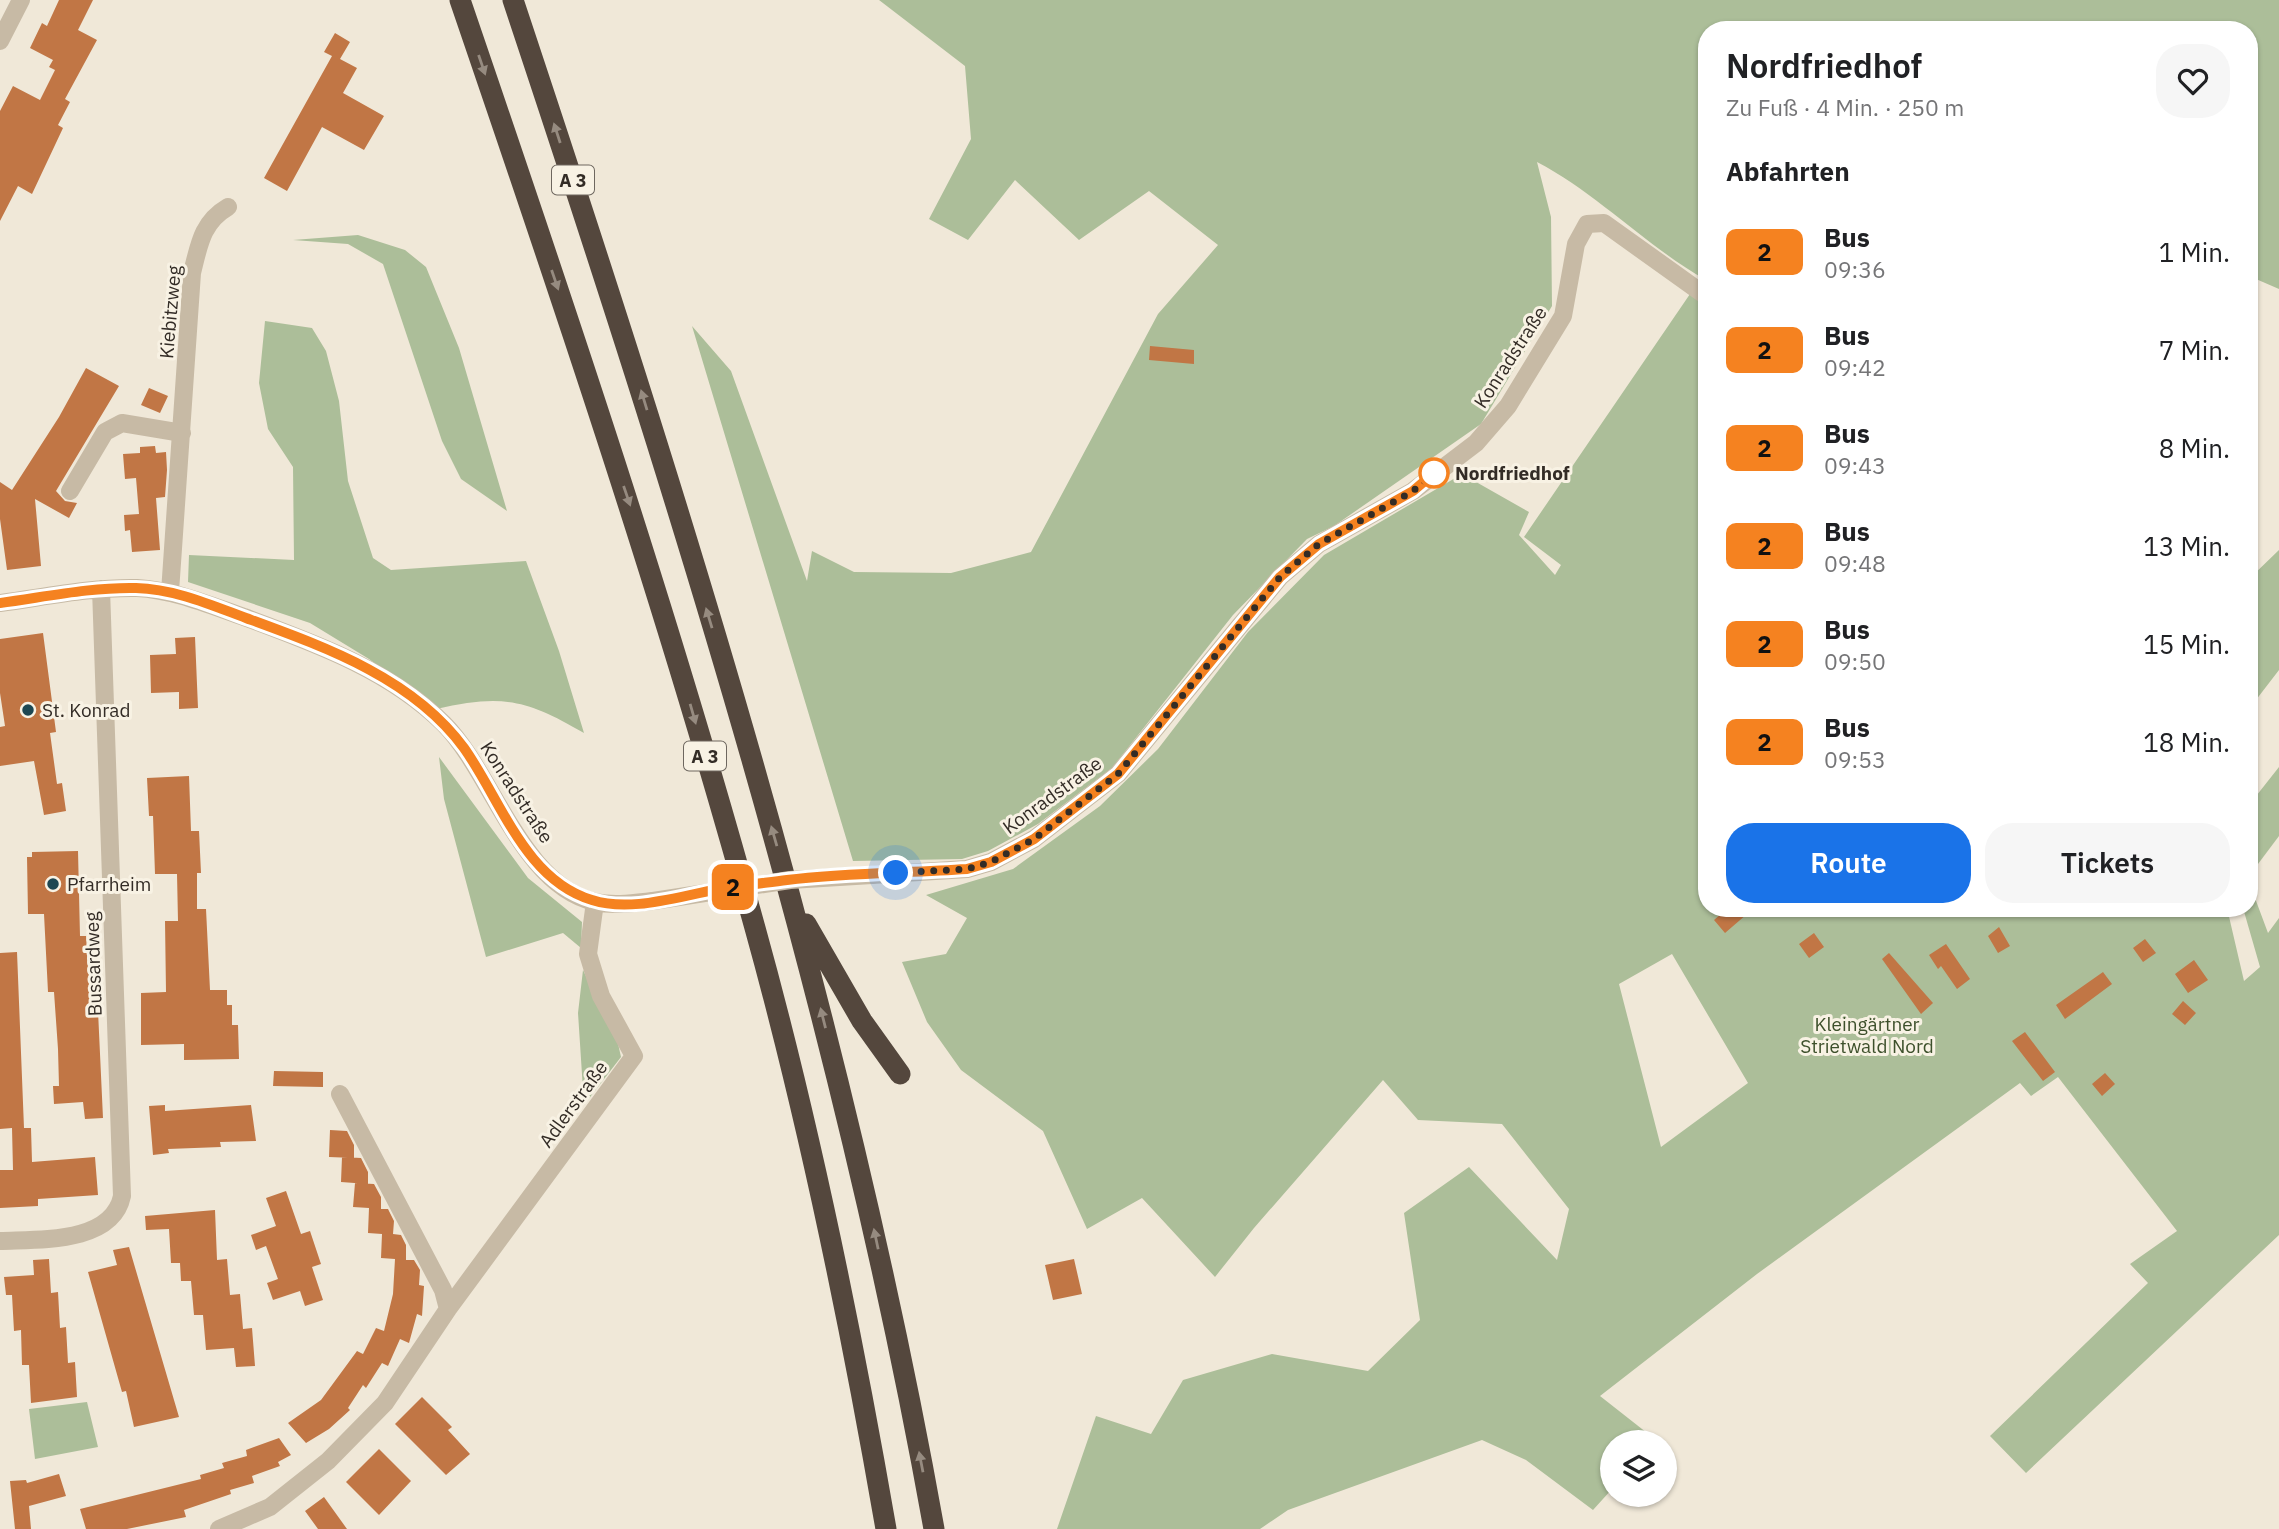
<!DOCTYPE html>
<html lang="de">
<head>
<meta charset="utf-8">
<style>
  :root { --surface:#fff; --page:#f6f6f6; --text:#202124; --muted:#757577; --accent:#1a73e8 }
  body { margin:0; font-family:"IBM Plex Sans",sans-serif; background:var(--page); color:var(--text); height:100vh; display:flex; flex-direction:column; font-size:26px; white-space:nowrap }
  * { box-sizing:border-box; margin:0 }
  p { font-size:23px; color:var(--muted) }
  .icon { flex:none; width:38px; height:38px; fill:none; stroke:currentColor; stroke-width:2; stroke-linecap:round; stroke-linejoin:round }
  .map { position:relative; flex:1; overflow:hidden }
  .side { position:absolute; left:1698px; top:21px; width:560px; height:896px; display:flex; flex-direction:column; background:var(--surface); border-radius:28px; box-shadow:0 2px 5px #0004 }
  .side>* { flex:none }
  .badge { padding:0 14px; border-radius:10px; font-size:24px; line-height:46px }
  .fabs { position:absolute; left:1600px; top:1430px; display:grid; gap:14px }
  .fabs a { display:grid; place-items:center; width:77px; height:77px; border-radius:50%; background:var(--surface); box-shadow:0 2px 5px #0004; font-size:35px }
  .you { position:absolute; width:35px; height:35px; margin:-18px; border:5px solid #fff; border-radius:50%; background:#1a73e8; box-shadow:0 0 0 10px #1a73e833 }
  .map>.badge { position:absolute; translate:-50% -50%; box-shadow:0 0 0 4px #fff }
  h2 { padding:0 28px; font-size:26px; line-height:63px }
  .round { display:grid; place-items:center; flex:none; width:74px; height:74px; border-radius:28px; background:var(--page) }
  .head { display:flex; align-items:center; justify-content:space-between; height:119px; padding:0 28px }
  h1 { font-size:33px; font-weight:600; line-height:52px }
  .action { display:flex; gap:14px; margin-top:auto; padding:14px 28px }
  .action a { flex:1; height:80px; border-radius:28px; background:var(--accent); color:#fff; font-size:28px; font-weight:600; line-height:80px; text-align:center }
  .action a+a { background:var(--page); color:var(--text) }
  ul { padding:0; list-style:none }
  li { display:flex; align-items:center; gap:21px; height:98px; padding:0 28px }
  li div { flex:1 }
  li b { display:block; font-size:26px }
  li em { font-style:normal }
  li .badge { min-width:77px; font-weight:700; text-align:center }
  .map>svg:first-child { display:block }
  .green { fill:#acbe99; fill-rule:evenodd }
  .building { fill:#c17645 }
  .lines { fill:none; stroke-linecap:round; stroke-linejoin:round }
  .street { stroke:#c7baa5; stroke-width:18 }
  .highway { stroke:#54473d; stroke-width:21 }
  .street-bridge { stroke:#c7baa5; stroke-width:18 }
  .oneway { fill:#968b80 }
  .line-casing { stroke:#fff; stroke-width:16 }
  .line { stroke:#f58220; stroke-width:10 }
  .walk { stroke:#332c26; stroke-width:7; stroke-dasharray:0 12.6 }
  .stop-dot { fill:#fff; stroke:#f58220; stroke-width:3.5 }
  .poi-dot { fill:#1d4752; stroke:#f8f2e4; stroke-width:2.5 }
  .labels { text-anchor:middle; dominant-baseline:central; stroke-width:6; stroke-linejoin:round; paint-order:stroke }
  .shield { fill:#f8f2e4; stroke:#6e675f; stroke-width:2 }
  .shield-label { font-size:18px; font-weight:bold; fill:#332c26 }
  .street-label { font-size:19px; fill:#332c26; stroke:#f8f2e4 }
  .stop-label { font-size:19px; font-weight:bold; fill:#332c26; stroke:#f8f2e4; text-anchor:start }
  .poi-label { font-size:19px; fill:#332c26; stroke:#f8f2e4; text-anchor:start }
  .park-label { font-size:19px; fill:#3d502b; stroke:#f8f2e4 }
</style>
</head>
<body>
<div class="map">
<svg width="2279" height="1529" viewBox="0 0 2279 1529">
  <rect width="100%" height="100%" fill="#f0e8d8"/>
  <path class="green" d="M879 0H2279V289L2249 276V30H1706V280C1646 246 1598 194 1537 162L1551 217 1552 306 1481 424 1334 526 1307 539 1233 615 1112 768 1038 824 988 851 962 859 853 861 692 326 731 371 807 581 812 551 854 572 951 573 1031 552 1158 314 1218 245 1149 191 1079 240 1015 180 968 240 929 219 971 139 965 66Z
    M358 235 405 250 426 267 459 348 507 511 461 479 442 441 383 264 348 244 293 240Z
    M1690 294 1706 305V908H2227L2244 981 2260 967 2243 908H2249V882L2268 933 2279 918V1235L2026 1473 1990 1436 2148 1283 2130 1264 2177 1231 2058 1077 2031 1096 2020 1083 1757 1274 1600 1396 1656 1440 1612 1442V1489L1593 1510 1526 1460 1482 1440 1288 1510 1260 1529H1057L1096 1416 1151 1434 1183 1380 1272 1354 1368 1371 1420 1320 1404 1213 1469 1167 1557 1260 1569 1209 1502 1124 1418 1120 1383 1080 1254 1228 1215 1277 1142 1198 1087 1229 1043 1131 961 1070 927 1022 902 962 946 954 967 918 926 895 1013 869 1100 806 1158 749 1248 632 1324 555 1462 474 1529 512 1519 535 1555 575 1561 565 1524 537ZM1672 954 1748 1083 1661 1147 1619 984Z
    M265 321 312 328 326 351 339 401 348 481 373 558 391 570 526 561 559 651 584 733C526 699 502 694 436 709L369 659 310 623 188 582 189 555 294 560 293 467 268 429 259 383Z
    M2279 550V670L2249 709V579Z
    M439 757 528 878 582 922 581 948 563 933 486 957 444 799Z
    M2279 767V836L2249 876V805Z
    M583 970 617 1039 621 1057 584 1105 578 1013Z
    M87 1402 98 1447 35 1459 29 1409Z"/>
  <path class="building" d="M59 0H93L78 30 97 40 65 99 70 102 58 125 63 128 32 194 18 186 0 221V111L13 86 40 100 55 70 49 67 53 60 30 48 42 23 47 26Z
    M335 33 350 42 340 59 357 68 343 93 384 116 364 150 322 127 287 191 264 178 332 56 324 52Z
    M1150 346 1194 350V364L1149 360Z
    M86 368 119 386 56 491 65 501 77 503 69 518 35 499 41 566 7 570 0 519V482L12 490 59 417Z
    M149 388 168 396 160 413 141 405Z
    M155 446 156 453 166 452 167 470 165 497 156 498 160 550 132 552 130 530 125 531 124 515 139 514 136 478 125 479 123 454 140 453V447Z
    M43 633 56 732 50 733 57 784 62 783 66 811 44 815 34 761 0 766V727L5 726 0 693V639Z
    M195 637 198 708 179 709V692L151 693 150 655 176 654 175 638Z
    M189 776 191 831H199L201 873H197V909H206L210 990H227V1005H232V1025H238L239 1059 184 1060V1044L141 1045V993L166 992 165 921H178L177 874H155L153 816H149L147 778Z
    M78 851 80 936H86L88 969 96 968 103 1118 85 1119 83 1102 54 1104 53 1086H59L58 1049 54 992H48L44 914H28L27 857H32V852Z
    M1728 908H1754L1725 933 1714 920Z
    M1999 927 2010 946 1998 953 1988 936Z
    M1814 933 1824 947 1809 958 1799 944Z
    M2145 939 2156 953 2143 962 2133 948Z
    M1946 944 1970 979 1957 989 1941 966 1938 969 1929 955Z
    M17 952 24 1128H31L32 1162 95 1157 98 1195 38 1199V1206L0 1208V1170H13L12 1128 0 1129V953Z
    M1889 953 1933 1003 1921 1014 1882 959Z
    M2194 960 2208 980 2188 993 2175 974Z
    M2103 972 2112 984 2065 1019 2056 1005Z
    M2183 1001 2196 1013 2185 1025 2172 1014Z
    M2025 1032 2055 1072 2043 1081 2012 1041Z
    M274 1071 323 1072V1087L273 1086Z
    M2105 1073 2115 1084 2102 1096 2092 1084Z
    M165 1105V1111L251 1105 256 1141 220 1142 221 1147 168 1149 169 1153 153 1155 149 1106Z
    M330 1130 347 1131 354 1145V1158L329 1157Z
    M342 1157 361 1158 368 1172V1184L341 1182Z
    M355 1183 374 1184 381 1197V1209H388L394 1221 393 1234 401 1235 406 1245V1260H414L420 1270 419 1285 424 1286 422 1316 417 1314 409 1343 400 1339 388 1366 382 1363 366 1388 363 1385 348 1408 350 1410 329 1429 306 1443 288 1423 321 1400 357 1351 363 1354 376 1328 384 1331 393 1294 395 1259 381 1258 382 1234 368 1233 369 1208 353 1207Z
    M286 1191 301 1234 310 1231 321 1264 312 1267 323 1300 305 1306 300 1291 273 1300 267 1283 278 1279 266 1246 256 1250 251 1235 276 1226 266 1198Z
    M215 1210 217 1260 227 1259 230 1295 240 1294 243 1329 252 1328 255 1366 236 1367 234 1348 206 1350 203 1315H194L191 1281H181L180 1263H171L169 1229 146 1230 145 1216Z
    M129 1247 179 1417 134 1427 126 1391 122 1392 88 1272 117 1265 113 1250Z
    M49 1259 51 1293 58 1292 60 1328 66 1327 68 1363 75 1362 77 1397 31 1403 29 1365H22L21 1330 14 1331 12 1295H6L4 1277 34 1275 33 1260Z
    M1074 1259 1082 1294 1053 1300 1045 1265Z
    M422 1397 452 1427 448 1430 470 1454 446 1475 395 1424Z
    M279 1438 291 1455 278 1462 280 1466 252 1476 254 1483 230 1490 231 1494 184 1510 186 1517 127 1529H86L80 1509 201 1479 200 1475 224 1468 222 1463 247 1456 246 1450Z
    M379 1449 411 1481 379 1515 346 1482Z
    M59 1474 66 1496 29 1506 31 1529H15L10 1481 26 1480 27 1483Z
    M324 1497 347 1529H318L305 1511Z"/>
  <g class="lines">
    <path class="street" d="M0 41 21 0
      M70 491 105 432 122 423 182 433
      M170 592 192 273C199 245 202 222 228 207
      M0 603C45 597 91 587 137 588 174 590 209 605 244 617 314 643 390 670 444 724 492 772 522 886 595 902 614 906 634 903 653 901
      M872 875 967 869 991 862 1034 839 1118 774 1280 577 1319 544 1413 491 1476 443 1508 406 1563 316 1576 244 1587 224 1604 223 1706 296
      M340 1094 443 1290 448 1309
      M0 1241C38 1239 112 1244 122 1196L101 589
      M219 1529 270 1507 328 1461 385 1403 448 1309 634 1056 601 996 588 954 595 902"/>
    <path class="highway" d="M460 0C565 307 669 615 755 928 810 1126 851 1327 886 1529
      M513 0C680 502 841 1008 934 1529
      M806 924 862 1021 900 1074"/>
    <path class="street-bridge" d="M653 901 790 880 872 875"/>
  </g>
  <defs><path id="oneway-solid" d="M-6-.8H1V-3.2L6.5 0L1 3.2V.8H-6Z" transform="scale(1.75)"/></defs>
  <g class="oneway">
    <use href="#oneway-solid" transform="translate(482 65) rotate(71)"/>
    <use href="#oneway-solid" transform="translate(557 133) rotate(-108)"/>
    <use href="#oneway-solid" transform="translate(555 280) rotate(71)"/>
    <use href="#oneway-solid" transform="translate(644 400) rotate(-107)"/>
    <use href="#oneway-solid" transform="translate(627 496) rotate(71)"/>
    <use href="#oneway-solid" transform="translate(709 618) rotate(-107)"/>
    <use href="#oneway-solid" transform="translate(693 714) rotate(74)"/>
    <use href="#oneway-solid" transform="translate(774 836) rotate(-106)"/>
    <use href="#oneway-solid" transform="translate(823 1018) rotate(-104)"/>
    <use href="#oneway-solid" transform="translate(876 1239) rotate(-102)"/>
    <use href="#oneway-solid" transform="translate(921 1462) rotate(-101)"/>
  </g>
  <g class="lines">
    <defs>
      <path id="line" d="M0 603C45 597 91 587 136 588 175 589 211 605 246 618 325 647 413 678 464 748 501 800 525 880 592 900 632 913 681 895 721 889 743 885 765 883 787 880 846 873 907 873 967 869L991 862 1034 839 1118 774 1280 577 1319 544 1413 491 1434 473"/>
    </defs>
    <use href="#line" class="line-casing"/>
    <use href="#line" class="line"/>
    <path class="walk" d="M896 873 967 869 991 862 1034 839 1118 774 1280 577 1319 544 1413 491 1434 473"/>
  </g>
  <circle class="stop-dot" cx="1434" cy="473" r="14"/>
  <g class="poi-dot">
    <circle cx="28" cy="710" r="7"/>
    <circle cx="53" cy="884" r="7"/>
  </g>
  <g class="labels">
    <g class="shield">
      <rect x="552" y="165.5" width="42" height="29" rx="5"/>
      <rect x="684" y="741.5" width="42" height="29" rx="5"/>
    </g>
    <g class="shield-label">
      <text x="573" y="180">A 3</text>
      <text x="705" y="756">A 3</text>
    </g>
    <g class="street-label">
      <text transform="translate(170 312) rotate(-85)">Kiebitzweg</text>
      <text transform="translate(1510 357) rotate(-57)">Konradstraße</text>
      <text transform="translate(517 792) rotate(57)">Konradstraße</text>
      <text transform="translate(1052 795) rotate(-36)">Konradstraße</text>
      <text transform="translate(93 964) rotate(-92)">Bussardweg</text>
      <text transform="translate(573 1104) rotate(-54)">Adlerstraße</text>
    </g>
    <g class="stop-label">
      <text x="1455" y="473">Nordfriedhof</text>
    </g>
    <g class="poi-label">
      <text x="42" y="710">St. Konrad</text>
      <text x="67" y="884">Pfarrheim</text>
    </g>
    <g class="park-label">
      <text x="1867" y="1024">Kleingärtner<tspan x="1867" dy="22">Strietwald Nord</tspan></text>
    </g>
  </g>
</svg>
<div class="fabs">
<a><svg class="icon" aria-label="layers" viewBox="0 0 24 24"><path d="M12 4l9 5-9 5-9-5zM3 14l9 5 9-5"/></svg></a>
</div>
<div class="you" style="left:896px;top:873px"></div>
<b class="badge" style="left:733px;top:887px;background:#f58220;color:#111">2</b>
<section class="side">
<div class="head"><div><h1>Nordfriedhof</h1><p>Zu Fuß · 4 Min. · 250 m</p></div><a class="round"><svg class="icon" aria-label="heart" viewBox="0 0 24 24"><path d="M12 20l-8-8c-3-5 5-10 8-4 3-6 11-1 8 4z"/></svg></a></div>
<h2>Abfahrten</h2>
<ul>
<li><span class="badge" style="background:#f58220;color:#111">2</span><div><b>Bus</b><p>09:36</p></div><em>1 Min.</em></li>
<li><span class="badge" style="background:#f58220;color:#111">2</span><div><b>Bus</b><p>09:42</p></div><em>7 Min.</em></li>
<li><span class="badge" style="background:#f58220;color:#111">2</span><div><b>Bus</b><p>09:43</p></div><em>8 Min.</em></li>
<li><span class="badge" style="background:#f58220;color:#111">2</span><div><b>Bus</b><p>09:48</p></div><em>13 Min.</em></li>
<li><span class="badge" style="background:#f58220;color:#111">2</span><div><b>Bus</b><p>09:50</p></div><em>15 Min.</em></li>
<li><span class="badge" style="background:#f58220;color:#111">2</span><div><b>Bus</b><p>09:53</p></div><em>18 Min.</em></li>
</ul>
<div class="action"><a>Route</a><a>Tickets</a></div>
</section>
</div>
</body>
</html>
